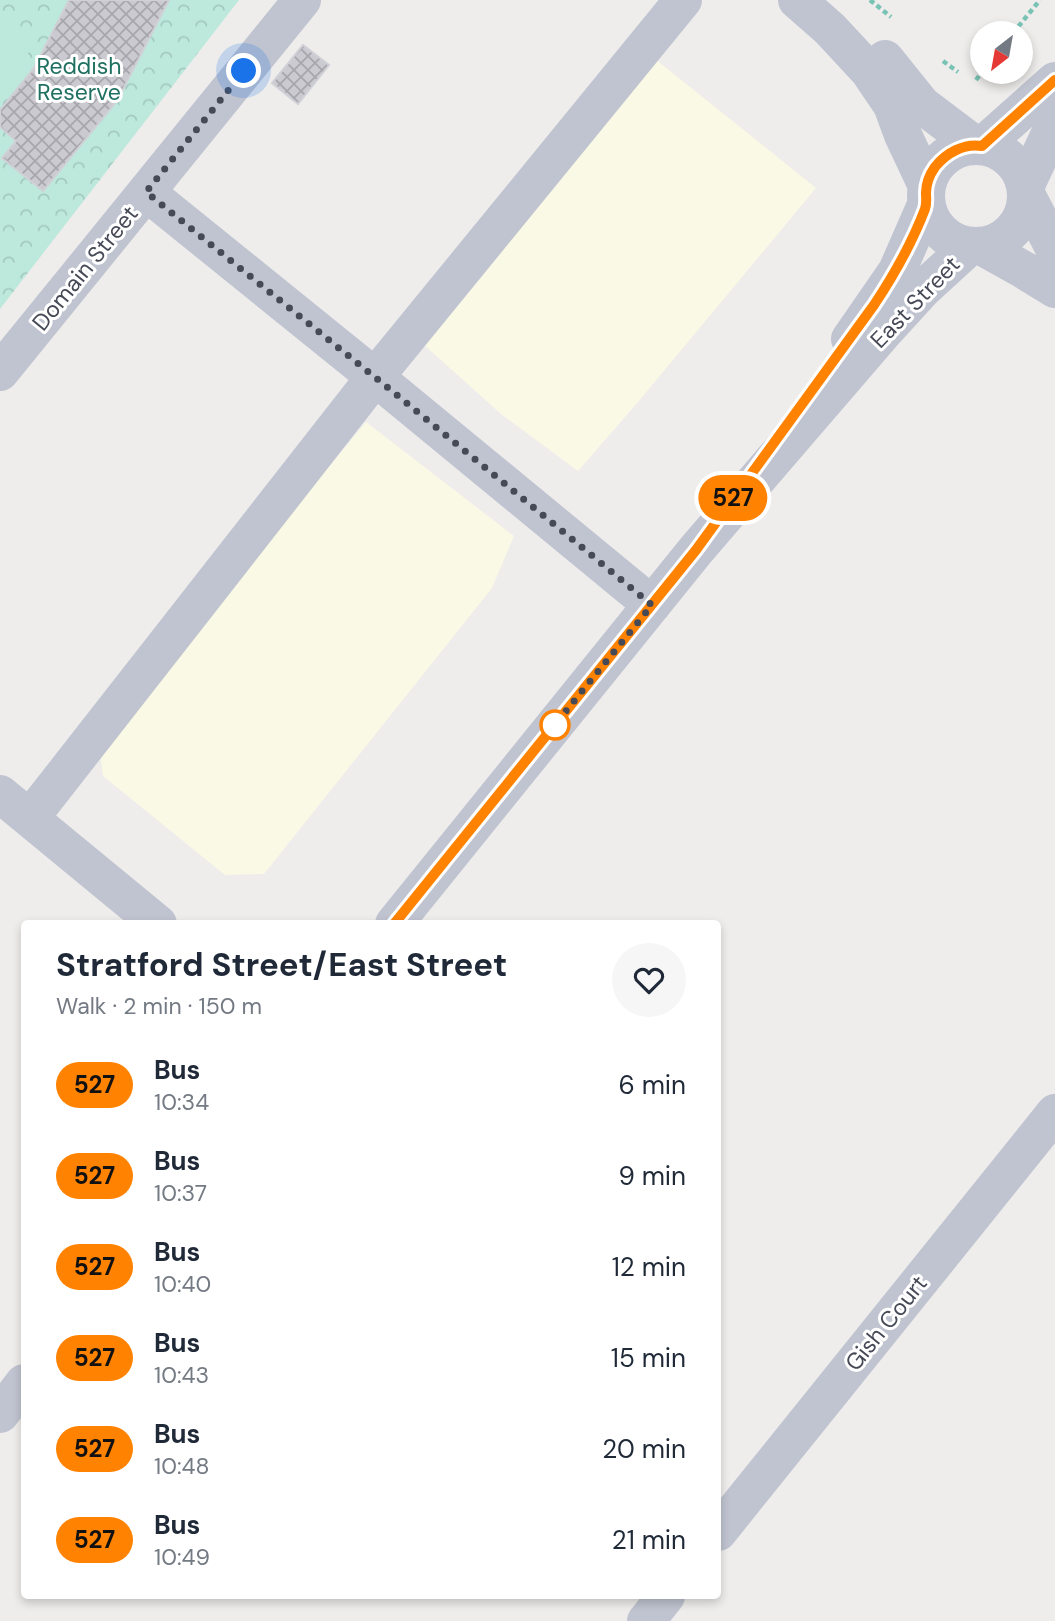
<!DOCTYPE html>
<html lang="en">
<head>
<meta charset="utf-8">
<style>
  :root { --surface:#fff; --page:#f6f6f7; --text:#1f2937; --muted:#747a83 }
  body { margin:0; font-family:"DM Sans",sans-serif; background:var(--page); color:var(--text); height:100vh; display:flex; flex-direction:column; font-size:26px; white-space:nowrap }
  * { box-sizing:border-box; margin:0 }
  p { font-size:23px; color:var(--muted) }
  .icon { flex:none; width:38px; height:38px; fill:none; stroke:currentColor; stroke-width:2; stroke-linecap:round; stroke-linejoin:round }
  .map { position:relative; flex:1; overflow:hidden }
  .details { position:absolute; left:21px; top:920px; width:700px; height:679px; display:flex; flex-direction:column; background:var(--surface); border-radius:7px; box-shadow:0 4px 10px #0003 }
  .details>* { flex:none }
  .badge { padding:0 14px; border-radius:23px; font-size:24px; line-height:46px }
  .needle { width:46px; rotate:211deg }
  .tools { position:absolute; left:970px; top:21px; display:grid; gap:14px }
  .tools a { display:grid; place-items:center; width:63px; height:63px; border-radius:50%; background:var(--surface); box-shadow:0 4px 10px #0003; font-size:35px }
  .you { position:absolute; width:35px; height:35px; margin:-18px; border:5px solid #fff; border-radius:50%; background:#1a73e8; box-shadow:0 0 0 10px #1a73e833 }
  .map>.badge { position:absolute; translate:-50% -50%; box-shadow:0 0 0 4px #fff }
  .round { display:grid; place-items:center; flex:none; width:74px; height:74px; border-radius:37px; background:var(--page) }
  .summary { display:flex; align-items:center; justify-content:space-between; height:119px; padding:0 35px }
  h1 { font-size:33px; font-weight:700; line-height:52px }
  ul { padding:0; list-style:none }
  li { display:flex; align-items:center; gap:21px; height:91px; padding:0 35px }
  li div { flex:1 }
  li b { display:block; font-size:26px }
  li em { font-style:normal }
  li .badge { min-width:77px; font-weight:700; text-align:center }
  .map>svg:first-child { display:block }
  .commercial { fill:#f9f9e5 }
  .park { fill:url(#park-crowns) }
  .pitch { fill:#bde9dc }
  .building { fill:url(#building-cross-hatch); stroke:#d0d0d7; stroke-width:2 }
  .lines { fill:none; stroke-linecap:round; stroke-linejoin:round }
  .path { stroke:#79c3b5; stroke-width:4.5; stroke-dasharray:5 3.5; stroke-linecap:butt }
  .minor { stroke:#c0c4d0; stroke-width:38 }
  .line-casing { stroke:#fff; stroke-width:16 }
  .line { stroke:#ff8200; stroke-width:10 }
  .walk { stroke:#464a57; stroke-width:7; stroke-dasharray:0 12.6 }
  .stop-dot { fill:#fff; stroke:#ff8200; stroke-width:3.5 }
  .labels { text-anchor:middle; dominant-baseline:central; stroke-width:6; stroke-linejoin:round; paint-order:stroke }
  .park-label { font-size:23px; fill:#1f7061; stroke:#fff }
  .street-label { font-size:23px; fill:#464a57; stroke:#fff }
</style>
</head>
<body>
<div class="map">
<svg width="1055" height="1621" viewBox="0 0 1055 1621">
  <defs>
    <pattern id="park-crowns" width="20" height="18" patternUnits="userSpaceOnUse" patternTransform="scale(1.75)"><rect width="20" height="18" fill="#bde9dc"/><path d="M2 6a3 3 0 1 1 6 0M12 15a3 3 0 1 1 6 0" fill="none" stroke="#a4c9bf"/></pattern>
    <pattern id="building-cross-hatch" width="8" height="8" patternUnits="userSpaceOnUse" patternTransform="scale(1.75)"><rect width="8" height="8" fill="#cacad0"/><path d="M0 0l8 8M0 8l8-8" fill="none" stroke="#a6a6ac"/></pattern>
  </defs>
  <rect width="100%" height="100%" fill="#eeedec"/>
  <path class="commercial" d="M655 59 816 188 638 402 578 471 501 414 422 343Z
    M366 422 514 536 492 588 264 874 225 875 103 776 99 744Z"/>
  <path class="park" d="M0 0H239L0 309Z"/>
  <path class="pitch" d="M0 9 33 45 0 100Z"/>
  <path class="building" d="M69 0H169L117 101 43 191 2 158 16 141 0 127V110L34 68Z
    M303 45 329 65 298 104 272 83Z"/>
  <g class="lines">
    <path class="path" d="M870 0 891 17
      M1013 33 1040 0
      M943 61 958 72
      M976 80 982 72"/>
    <path class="minor" d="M797 0 830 29 869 71 892 105 903 135 927 186
      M885 59 922 105 975 145
      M926 196a50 50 0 1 1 100 0a50 50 0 1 1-100 0Z
      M982 146 1055 81
      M1026 185 1055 123
      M146 192 375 377 652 605
      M1028 198 1055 250
      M981 246 1024 270 1055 289
      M850 339 897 271 926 205
      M0 372 302 0
      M0 794 158 924
      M30 818 375 377 683 0
      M394 924 696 550 881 335 923 289 970 246
      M0 1414 24 1383
      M718 1532 1055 1113
      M646 1621 666 1596"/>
  </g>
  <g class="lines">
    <defs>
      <path id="line" d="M394 924 696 550 874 305C894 275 912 243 925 209 927 203 926 198 926 193 926 184 930 174 935 167 946 153 964 143 982 146L1055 80"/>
    </defs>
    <use href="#line" class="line-casing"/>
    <use href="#line" class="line"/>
    <path class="walk" d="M244 71 146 192 397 395 652 605 548 733 555 725"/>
  </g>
  <circle class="stop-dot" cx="555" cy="725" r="14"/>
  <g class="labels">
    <g class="park-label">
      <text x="79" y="66">Reddish<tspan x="79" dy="26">Reserve</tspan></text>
    </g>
    <g class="street-label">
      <text transform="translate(85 268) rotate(-51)">Domain Street</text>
      <text transform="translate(915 302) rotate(-46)">East Street</text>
      <text transform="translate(886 1323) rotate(-51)">Gish Court</text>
    </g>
  </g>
</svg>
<div class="tools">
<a><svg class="needle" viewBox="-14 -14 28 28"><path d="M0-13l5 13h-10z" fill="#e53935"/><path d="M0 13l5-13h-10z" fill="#747a83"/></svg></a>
</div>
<div class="you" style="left:244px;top:71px"></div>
<b class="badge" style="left:733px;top:498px;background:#ff8200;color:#111">527</b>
<section class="details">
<div class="summary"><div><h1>Stratford Street/East Street</h1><p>Walk · 2 min · 150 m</p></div><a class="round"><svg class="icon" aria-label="heart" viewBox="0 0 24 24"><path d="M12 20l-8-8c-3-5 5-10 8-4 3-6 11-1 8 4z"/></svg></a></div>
<ul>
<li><span class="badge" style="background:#ff8200;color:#111">527</span><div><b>Bus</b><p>10:34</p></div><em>6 min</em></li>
<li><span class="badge" style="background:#ff8200;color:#111">527</span><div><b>Bus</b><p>10:37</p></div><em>9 min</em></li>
<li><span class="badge" style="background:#ff8200;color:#111">527</span><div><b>Bus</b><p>10:40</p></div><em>12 min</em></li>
<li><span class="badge" style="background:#ff8200;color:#111">527</span><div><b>Bus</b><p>10:43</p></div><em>15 min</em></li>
<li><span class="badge" style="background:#ff8200;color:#111">527</span><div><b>Bus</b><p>10:48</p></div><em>20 min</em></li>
<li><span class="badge" style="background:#ff8200;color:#111">527</span><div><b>Bus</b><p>10:49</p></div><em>21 min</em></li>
</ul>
</section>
</div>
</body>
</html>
